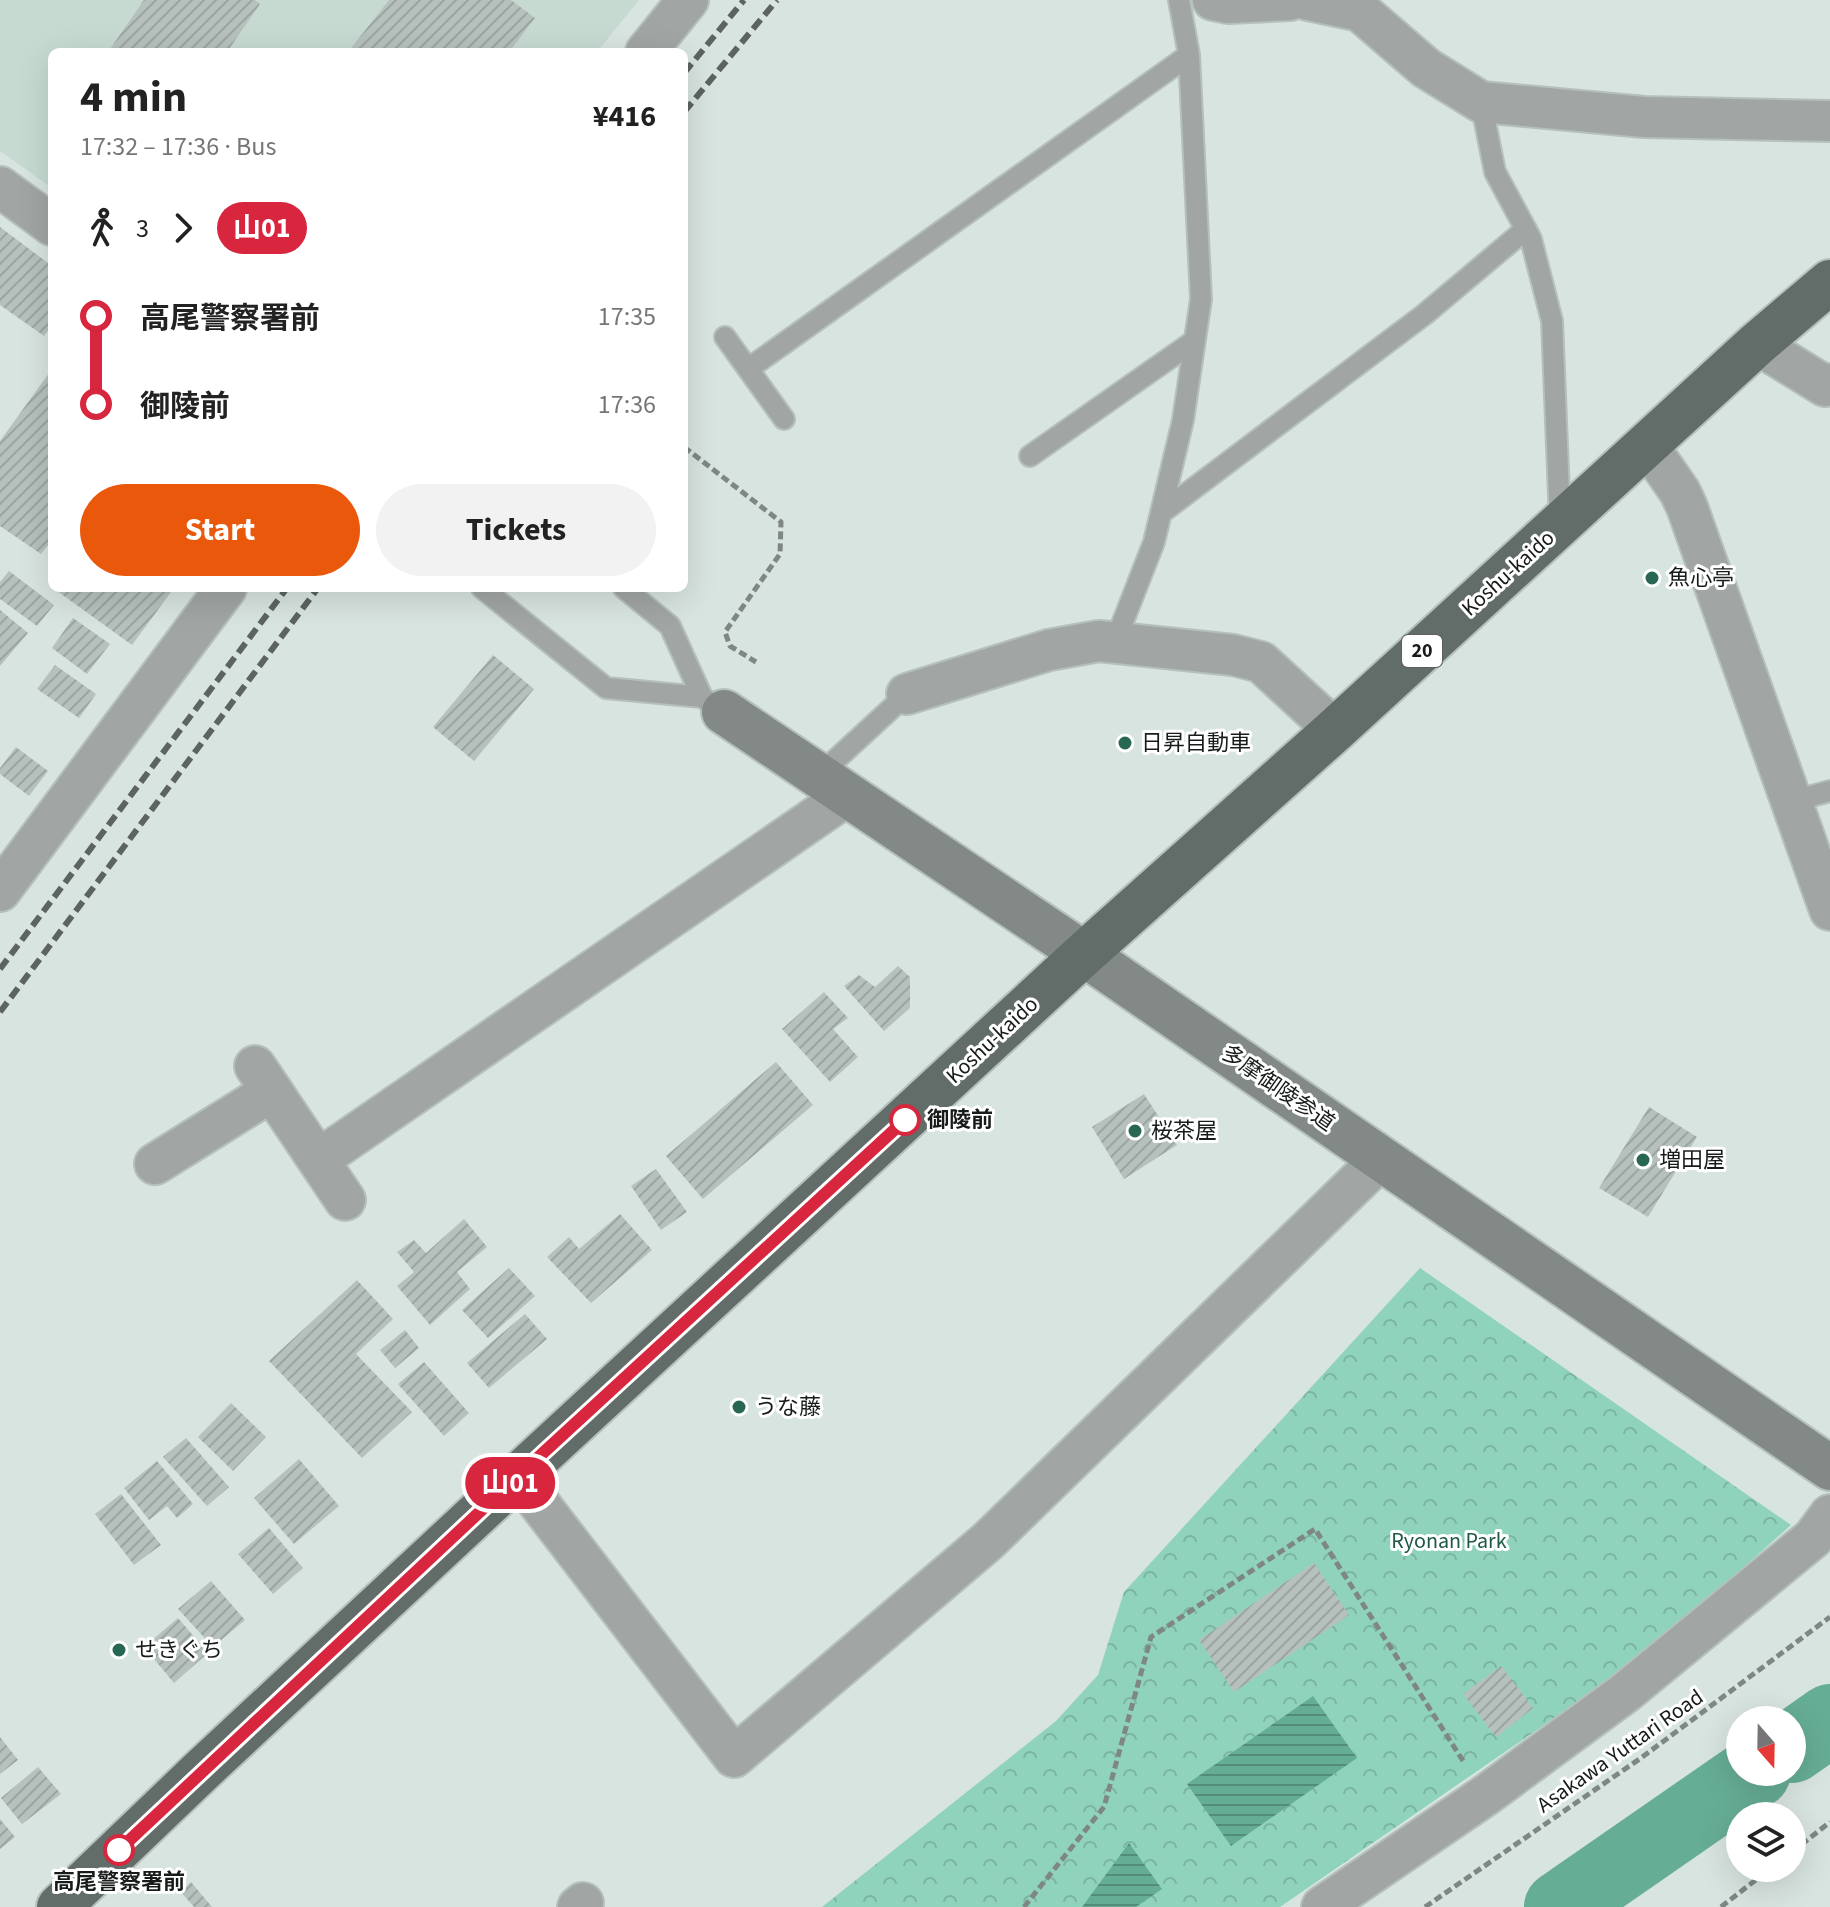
<!DOCTYPE html>
<html lang="en">
<head>
<meta charset="utf-8">
<style>
  :root { --surface:#fff; --page:#f2f2f2; --text:#222; --muted:#767676; --accent:#ea580c }
  body { margin:0; font-family:"Source Sans 3","Noto Sans JP",sans-serif; background:var(--page); color:var(--text); height:100vh; display:flex; flex-direction:column; font-size:30px; white-space:nowrap }
  * { box-sizing:border-box; margin:0 }
  p { font-size:26px; color:var(--muted) }
  .icon { flex:none; width:44px; height:44px; fill:none; stroke:currentColor; stroke-width:2; stroke-linecap:round; stroke-linejoin:round }
  .map { position:relative; flex:1; overflow:hidden }
  .sheet { position:absolute; left:48px; top:48px; width:640px; height:544px; display:flex; flex-direction:column; background:var(--surface); border-radius:12px; box-shadow:0 8px 32px #0002 }
  .sheet>* { flex:none }
  .badge { padding:0 16px; border-radius:26px; font-size:28px; line-height:52px }
  .needle { width:52px; rotate:160deg }
  .fabs { position:absolute; left:1726px; top:1706px; display:grid; gap:16px }
  .fabs a { display:grid; place-items:center; width:80px; height:80px; border-radius:50%; background:var(--surface); box-shadow:0 8px 32px #0002; font-size:40px }
  .map>.badge { position:absolute; translate:-50% -50%; box-shadow:0 0 0 4px #fff }
  .legs { display:flex; align-items:center; gap:12px; height:88px; padding:0 32px; font-size:26px }
  .legs p { margin-inline-start:auto }
  .overview { display:flex; align-items:center; justify-content:space-between; height:136px; padding:0 32px }
  h1 { font-size:44px; font-weight:700; line-height:60px }
  .primary-button { display:flex; gap:16px; margin-top:auto; padding:16px 32px }
  .primary-button a { flex:1; height:92px; border-radius:48px; background:var(--accent); color:#fff; font-size:32px; font-weight:700; line-height:92px; text-align:center }
  .primary-button a+a { background:var(--page); color:var(--text) }
  ul { padding:0 32px; list-style:none }
  li { display:flex; align-items:center; gap:28px; height:88px; font-size:30px }
  li i { display:grid; place-items:center; width:12px; height:100%; margin:0 10px; background:currentColor }
  li i::after { content:''; width:20px; height:20px; margin:-10px; border:6px solid; border-radius:50%; background:var(--surface) }
  li p { margin-inline-start:auto }
  li:first-child i { background:linear-gradient(#0000 50%,currentColor 0) }
  li:last-child i { background:linear-gradient(currentColor 50%,#0000 0) }
  .map>svg:first-child { display:block }
  .built { fill:#c6dad2 }
  .forest { fill:url(#forest-crowns) }
  .water { fill:url(#water-rules) }
  .lines { fill:none; stroke-linecap:round; stroke-linejoin:round }
  .river { stroke:#66ad96; stroke-width:72 }
  .building { fill:url(#building-hatch) }
  .service-casing { stroke:#b5c0bb; stroke-width:24 }
  .minor-casing { stroke:#b5c0bb; stroke-width:44 }
  .secondary-casing { stroke:#b5c0bb; stroke-width:48 }
  .trunk-casing { stroke:#b5c0bb; stroke-width:48 }
  .path { stroke:#7e8783; stroke-width:5; stroke-dasharray:8 4; stroke-linecap:butt }
  .service { stroke:#a1a6a4; stroke-width:20 }
  .minor { stroke:#a1a6a4; stroke-width:40 }
  .secondary { stroke:#828986; stroke-width:44 }
  .trunk { stroke:#626c68; stroke-width:44 }
  .rail { stroke:#5c6360; stroke-width:6; stroke-dasharray:12 6; stroke-linecap:butt }
  .line-1-casing { stroke:#fff; stroke-width:18 }
  .line-1 { stroke:#d7263d; stroke-width:12 }
  .poi-dot { fill:#286754; stroke:#fff; stroke-width:3 }
  .stop-1-dot { fill:#fff; stroke:#d7263d; stroke-width:4 }
  .labels { text-anchor:middle; dominant-baseline:central; stroke-width:6; stroke-linejoin:round; paint-order:stroke }
  .shield { fill:#fff; stroke:#5d5f5e; stroke-width:2 }
  .shield-label { font-size:20px; font-weight:bold; fill:#171b19 }
  .street-label { font-size:22px; fill:#171b19; stroke:#fff }
  .poi-label { font-size:22px; fill:#171b19; stroke:#fff; text-anchor:start }
  .stop-label { font-size:22px; font-weight:bold; fill:#171b19; stroke:#fff; text-anchor:start }
  .park-label { font-size:22px; fill:#1f5847; stroke:#fff }
</style>
</head>
<body>
<div class="map">
<svg width="1830" height="1907" viewBox="0 0 1830 1907">
  <defs>
    <pattern id="forest-crowns" width="20" height="18" patternUnits="userSpaceOnUse" patternTransform="scale(2)"><rect width="20" height="18" fill="#90d3bc"/><path d="M2 6a3 3 0 1 1 6 0M12 15a3 3 0 1 1 6 0" fill="none" stroke="#7bb5a1"/></pattern>
    <pattern id="water-rules" width="6" height="5" patternUnits="userSpaceOnUse" patternTransform="scale(2)"><rect width="6" height="5" fill="#66ad96"/><path d="M0 2.5h6" fill="none" stroke="#538c7a"/></pattern>
    <pattern id="building-hatch" width="6" height="6" patternUnits="userSpaceOnUse" patternTransform="scale(2)"><rect width="6" height="6" fill="#b6c1bd"/><path d="M-1 1l2-2M0 6l6-6M5 7l2-2" fill="none" stroke="#9ca5a2"/></pattern>
  </defs>
  <rect width="100%" height="100%" fill="#d8e4df"/>
  <path class="built" d="M0 0H639L597 52H52V188L0 151Z"/>
  <path class="forest" d="M1420 1268 1791 1525 1647 1654 1280 1907H822L1056 1721 1098 1675 1124 1592Z"/>
  <path class="water" d="M1313 1696 1357 1758 1231 1846 1187 1784Z
    M1129 1843 1162 1889 1136 1907H1082Z"/>
  <g class="lines">
    <path class="river" d="M1792 1747 1830 1720
      M1560 1907 1755 1772"/>
  </g>
  <path class="building" d="M144 0H255L260 4 227 52H108Z
    M389 0H511L535 18 509 52H348Z
    M0 227 52 266V326L44 336 0 305Z
    M52 369V540L41 554 0 526V441Z
    M9 571 54 605 37 626 0 599V582Z
    M53 588H174L132 645Z
    M0 610 28 633 0 666Z
    M73 618 110 644 87 674 52 648Z
    M493 655 534 689 474 761 433 727Z
    M55 665 96 694 79 718 37 689Z
    M16 747 48 771 29 796 0 774V768Z
    M898 966 910 977V1008L884 1031 844 986 859 975 875 987Z
    M824 992 848 1018 833 1029 858 1057 830 1082 782 1029Z
    M776 1062 813 1105 703 1199 666 1156Z
    M1144 1094 1177 1145 1124 1179 1092 1127Z
    M1649 1107 1697 1137 1648 1217 1599 1188Z
    M656 1169 687 1212 661 1230 631 1186Z
    M620 1214 652 1250 591 1303 547 1257 569 1237 579 1249Z
    M464 1219 487 1247 457 1272 470 1289 430 1325 397 1286 414 1272 397 1252 414 1240 426 1253Z
    M509 1268 535 1296 488 1338 462 1310Z
    M357 1280 393 1319 356 1354 412 1412 362 1458 269 1361Z
    M525 1314 547 1339 489 1388 467 1363Z
    M405 1330 419 1348 395 1368 380 1350Z
    M424 1362 469 1413 444 1436 398 1384Z
    M231 1403 266 1437 233 1471 198 1437Z
    M186 1438 229 1487 207 1506 163 1457Z
    M299 1459 339 1506 294 1544 254 1498Z
    M157 1461 193 1504 177 1518 167 1506 149 1520 124 1488Z
    M121 1494 161 1545 134 1565 95 1514Z
    M269 1528 303 1568 273 1594 238 1554Z
    M1314 1563 1349 1615 1234 1692 1199 1640Z
    M211 1581 245 1620 213 1647 178 1609Z
    M178 1618 208 1653 174 1683 144 1647Z
    M1501 1666 1533 1708 1496 1737 1463 1694Z
    M0 1737 18 1760 0 1774Z
    M38 1767 61 1794 22 1824 1 1798Z
    M0 1819 15 1837 0 1849Z
    M191 1882 212 1907H194L181 1892Z"/>
  <g class="lines">
    <defs>
      <path id="service" d="M1481 102 1495 172 1531 239 1552 321 1560 521
        M725 337 784 419
        M748 369 1189 55
        M1030 456 1194 341
        M1161 513 1425 314 1526 229
        M482 588 606 688 702 697
        M624 588 670 626 702 697 710 703
        M1115 642 1154 542 1183 420 1201 299 1189 55 1179 0
        M818 776 907 694
        M1793 801 1830 791"/>
      <path id="minor" d="M1213 0 1228 3 1290 0
        M1308 0 1360 11 1426 68 1481 102 1644 117 1830 121
        M646 52 688 0
        M0 187 52 225
        M1757 344 1825 386 1830 384
        M1648 446 1680 492 1687 507 1830 910
        M907 694 1049 650 1099 641 1233 655 1261 662 1335 730
        M0 891 226 588
        M255 1066 345 1200
        M318 1160 848 795
        M155 1164 272 1091
        M518 1476 734 1757 988 1541 1381 1159
        M578 1907 583 1903
        M1322 1907 1486 1795 1626 1692 1813 1538 1830 1515"/>
      <path id="secondary" d="M724 712 1084 954 1830 1468"/>
      <path id="trunk" d="M59 1907 200 1772 518 1476 1084 954 1335 730 1757 344 1830 282"/>
    </defs>
    <use href="#service" class="service-casing"/>
    <use href="#minor" class="minor-casing"/>
    <use href="#secondary" class="secondary-casing"/>
    <use href="#trunk" class="trunk-casing"/>
    <path class="path" d="M684 447 781 522 780 554 725 632 730 646 756 662
      M1792 1852 1830 1822
      M1024 1907 1104 1807 1151 1637 1315 1529 1465 1764
      M1425 1907 1641 1758 1830 1617
      M1721 1907 1771 1868"/>
    <use href="#service" class="service"/>
    <use href="#minor" class="minor"/>
    <use href="#secondary" class="secondary"/>
    <use href="#trunk" class="trunk"/>
    <path class="rail" d="M684 73 744 0
      M684 112 777 0
      M0 969 287 588
      M0 1012 318 588"/>
  </g>
  <g class="lines">
    <defs>
      <path id="line-1" d="M119 1850 518 1476 905 1120"/>
    </defs>
    <use href="#line-1" class="line-1-casing"/>
    <use href="#line-1" class="line-1"/>
  </g>
  <g class="poi-dot">
    <circle cx="1652" cy="578" r="8"/>
    <circle cx="1125" cy="743" r="8"/>
    <circle cx="1135" cy="1131" r="8"/>
    <circle cx="1643" cy="1160" r="8"/>
    <circle cx="739" cy="1407" r="8"/>
    <circle cx="119" cy="1650" r="8"/>
  </g>
  <g class="stop-1-dot">
    <circle cx="905" cy="1120" r="14"/>
    <circle cx="119" cy="1850" r="14"/>
  </g>
  <g class="labels">
    <rect class="shield" x="1402" y="635" width="40" height="32" rx="6"/>
    <g class="shield-label">
      <text x="1422" y="651">20</text>
    </g>
    <g class="street-label">
      <text transform="translate(1508 573) rotate(-42)">Koshu-kaido</text>
      <text transform="translate(992 1040) rotate(-43)">Koshu-kaido</text>
      <text transform="translate(1278 1088) rotate(35)">多摩御陵参道</text>
      <text transform="translate(1620 1751) rotate(-35)">Asakawa Yuttari Road</text>
    </g>
    <g class="poi-label">
      <text x="1668" y="578">魚心亭</text>
      <text x="1141" y="743">日昇自動車</text>
      <text x="1151" y="1131">桜茶屋</text>
      <text x="1659" y="1160">増田屋</text>
      <text x="755" y="1407">うな藤</text>
      <text x="135" y="1650">せきぐち</text>
    </g>
    <g class="stop-label">
      <text x="927" y="1120">御陵前</text>
      <text x="119" y="1882" text-anchor="middle">高尾警察署前</text>
    </g>
    <g class="park-label">
      <text x="1449" y="1541">Ryonan Park</text>
    </g>
  </g>
</svg>
<div class="fabs">
<a><svg class="needle" viewBox="-14 -14 28 28"><path d="M0-13l5 13h-10z" fill="#e53935"/><path d="M0 13l5-13h-10z" fill="#767676"/></svg></a>
<a><svg class="icon" aria-label="layers" viewBox="0 0 24 24"><path d="M12 4l9 5-9 5-9-5zM3 14l9 5 9-5"/></svg></a>
</div>
<b class="badge" style="left:510px;top:1483px;background:#d7263d;color:#fff">山01</b>
<section class="sheet">
<div class="overview"><div><h1>4 min</h1><p>17:32 – 17:36 · Bus</p></div><b>¥416</b></div>
<div class="legs"><svg class="icon" aria-label="walk" viewBox="0 0 24 24"><circle cx="13" cy="4" r="2"/><path d="M13 8l-2 6 4 7M11 14l-3 7M7 12l3-4h3l4 4"/></svg>3<svg class="icon" aria-label="forward" viewBox="0 0 24 24"><path d="M9 5l7 7-7 7"/></svg><b class="badge" style="background:#d7263d;color:#fff">山01</b></div>
<ul>
<li><i style="color:#d7263d"></i><b>高尾警察署前</b><p>17:35</p></li>
<li><i style="color:#d7263d"></i><b>御陵前</b><p>17:36</p></li>
</ul>
<div class="primary-button"><a>Start</a><a>Tickets</a></div>
</section>
</div>
</body>
</html>
